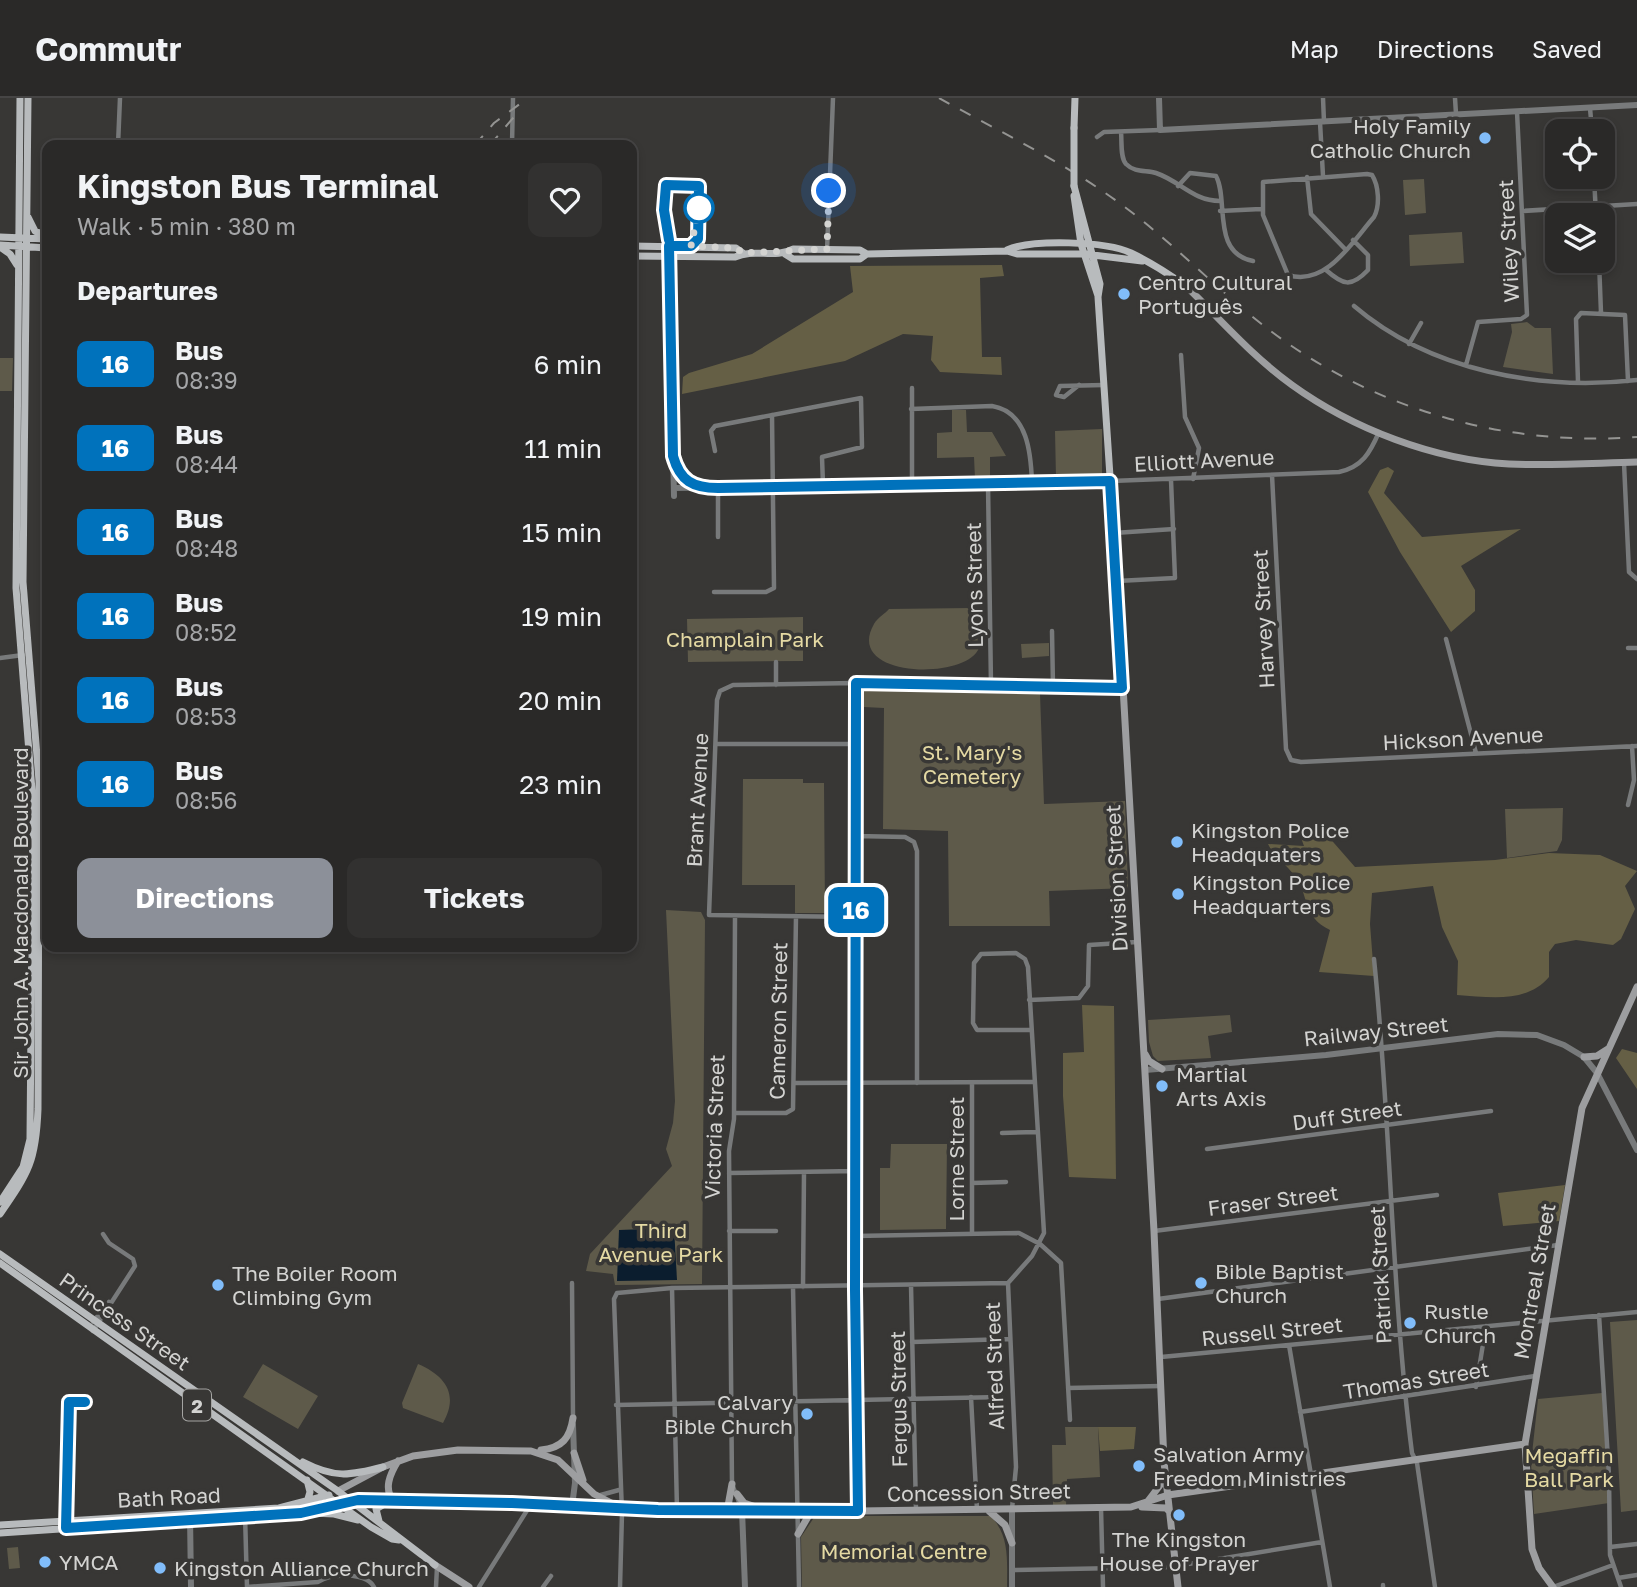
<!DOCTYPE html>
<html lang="en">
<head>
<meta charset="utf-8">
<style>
  :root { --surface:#2a2928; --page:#323130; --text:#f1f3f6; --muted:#a5a6a8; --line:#464545; --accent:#8c9099 }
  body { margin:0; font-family:"Golos Text",sans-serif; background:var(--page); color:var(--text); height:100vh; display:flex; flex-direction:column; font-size:26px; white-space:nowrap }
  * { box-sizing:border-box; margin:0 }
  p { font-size:23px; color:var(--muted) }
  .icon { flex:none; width:38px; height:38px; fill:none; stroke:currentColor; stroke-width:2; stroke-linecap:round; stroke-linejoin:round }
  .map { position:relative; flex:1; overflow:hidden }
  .side { position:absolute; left:42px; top:42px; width:595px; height:812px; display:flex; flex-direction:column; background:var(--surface); border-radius:14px; box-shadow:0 4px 10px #0003,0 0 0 2px var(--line) }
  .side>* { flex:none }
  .badge { padding:0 14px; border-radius:10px; font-size:24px; line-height:46px }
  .buttons { position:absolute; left:1545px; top:21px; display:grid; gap:14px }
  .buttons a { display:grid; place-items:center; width:70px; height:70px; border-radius:14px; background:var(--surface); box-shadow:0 4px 10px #0003,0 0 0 2px var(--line); font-size:35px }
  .you { position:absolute; width:35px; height:35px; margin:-18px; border:5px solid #fff; border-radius:50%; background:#1a73e8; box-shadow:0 0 0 10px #1a73e833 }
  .map>.badge { position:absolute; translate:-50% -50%; box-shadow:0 0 0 4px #fff }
  h2 { padding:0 35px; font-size:26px; line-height:63px }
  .round { display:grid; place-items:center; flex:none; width:74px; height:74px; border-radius:14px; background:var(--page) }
  .overview { display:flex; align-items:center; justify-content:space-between; height:119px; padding:0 35px }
  h1 { font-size:33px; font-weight:700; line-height:52px }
  .primary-button { display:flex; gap:14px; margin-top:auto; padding:14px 35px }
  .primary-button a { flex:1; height:80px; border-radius:14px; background:var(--accent); color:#fff; font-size:28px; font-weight:700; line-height:80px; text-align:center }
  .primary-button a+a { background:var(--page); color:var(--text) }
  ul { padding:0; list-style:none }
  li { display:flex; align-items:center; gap:21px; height:84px; padding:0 35px }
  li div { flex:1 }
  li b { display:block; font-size:26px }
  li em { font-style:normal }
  li .badge { min-width:77px; font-weight:700; text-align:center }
  header { display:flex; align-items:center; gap:42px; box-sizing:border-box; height:98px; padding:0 35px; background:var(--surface); border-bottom:2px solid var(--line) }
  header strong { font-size:33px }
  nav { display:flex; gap:38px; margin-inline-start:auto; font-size:24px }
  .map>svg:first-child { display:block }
  .green { fill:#5e5a4a }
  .forest { fill:#655f45 }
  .water { fill:#0b1d2e }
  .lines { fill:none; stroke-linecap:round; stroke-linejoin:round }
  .minor { stroke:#787a7b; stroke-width:4.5 }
  .tertiary { stroke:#787a7b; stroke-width:6 }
  .secondary { stroke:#9d9ea0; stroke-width:7 }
  .primary { stroke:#b8bbbd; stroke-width:7 }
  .rail { stroke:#949492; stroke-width:2; stroke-dasharray:12 12; stroke-linecap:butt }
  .primary-bridge { stroke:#b8bbbd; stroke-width:7 }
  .line-casing { stroke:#fff; stroke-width:16 }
  .line { stroke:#0072bc; stroke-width:10 }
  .walk { stroke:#d3d3d1; stroke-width:7; stroke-dasharray:0 12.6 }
  .poi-dot { fill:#81bdfa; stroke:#383735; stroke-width:2.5 }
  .stop-dot { fill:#fff; stroke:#0072bc; stroke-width:3.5 }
  .labels { text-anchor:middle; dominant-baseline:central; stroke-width:7; stroke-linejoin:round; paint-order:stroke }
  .shield { fill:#383735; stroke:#a4a4a2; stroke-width:2 }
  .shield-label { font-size:19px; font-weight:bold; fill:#d3d3d1 }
  .poi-label { font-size:21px; fill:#d3d3d1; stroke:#383735; text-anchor:start }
  .street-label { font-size:21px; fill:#d3d3d1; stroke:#383735 }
  .park-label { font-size:21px; fill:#e4d9a3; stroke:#383735 }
</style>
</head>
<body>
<header>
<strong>Commutr</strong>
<nav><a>Map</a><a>Directions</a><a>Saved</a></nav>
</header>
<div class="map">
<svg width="1637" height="1489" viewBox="0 0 1637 1489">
  <rect width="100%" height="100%" fill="#383735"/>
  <path class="green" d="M1424 81 1426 115 1405 117 1403 82Z
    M1462 134 1464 165 1410 168 1409 137Z
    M1527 224 1535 230H1551L1553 276 1503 269 1512 234 1511 226Z
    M0 260H13L12 293H0Z
    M952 312H966L967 334H992L1006 358 990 359V380L975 381 974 359 937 360V335L952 334Z
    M1102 331V376L1099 379 1056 380 1055 333Z
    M970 510C971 525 986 533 979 550 966 583 843 580 874 526 878 519 885 516 889 511Z
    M803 519V563L688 564 687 521Z
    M1049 545V558L1022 560 1021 546Z
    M864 592 1040 596 1044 706 1125 703 1128 790 1049 793 1050 828H949L948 733 883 731 884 610 864 609Z
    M743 681H803V685H824L825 815H795V787H742Z
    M1563 710 1562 742 1557 753 1507 760 1505 711Z
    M666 812 701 814 705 822 702 1186 615 1187 613 1176 586 1173 590 1156 672 1068 666 1051 673 1025 675 1003Z
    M1230 917 1232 934 1208 938 1211 960 1158 963 1153 958 1149 944 1148 922Z
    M891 1046H947L946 1131 880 1132V1070H890Z
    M1637 1222V1412L1621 1414 1610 1224Z
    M263 1266 318 1298 298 1331 243 1299Z
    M418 1266C446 1278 459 1297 443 1325L403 1310 402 1305Z
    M1602 1295 1609 1405 1534 1416 1531 1365 1538 1301Z
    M1065 1329H1098L1100 1379 1067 1381 1066 1408 1053 1407 1052 1347H1066Z
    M815 1418H990C1010 1436 1007 1464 1007 1489H802L801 1439Z
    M18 1449 20 1470 9 1471 7 1450Z"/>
  <path class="forest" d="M1002 167 1004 178 980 180 982 259H1001L1002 277 940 274 931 262 933 238 903 236 845 263 682 296 683 279 689 275 752 256 853 194 850 168Z
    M1388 369 1394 373 1384 395 1422 439 1521 431 1461 468 1475 492V513L1451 534 1400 454 1368 394 1380 372Z
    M1305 728 1312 734 1320 729 1355 769 1495 762 1549 755 1600 757 1637 773 1625 788 1635 811 1621 841 1613 847 1576 842 1555 846 1549 854V879C1526 906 1489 899 1457 897L1458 863 1442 829 1433 788 1372 795 1370 826 1374 878 1319 874 1330 832C1301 818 1310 797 1294 777 1286 766 1274 759 1268 746L1304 748 1297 729Z
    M1082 907 1114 908 1116 1081 1069 1079 1063 998V955L1084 954Z
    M1622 951 1637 955V991L1616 960Z
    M1565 1087 1559 1123 1503 1128 1498 1095Z
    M1098 1329H1136L1134 1351 1100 1353Z"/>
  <path class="water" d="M674 1130 677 1182 617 1183 619 1132Z"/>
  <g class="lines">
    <path class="minor" d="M1323 0 1324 24
      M1455 0 1456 16
      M1590 10 1592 33
      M1320 24 1323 78
      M1121 34C1122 43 1120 59 1126 66 1135 75 1146 72 1156 75 1180 83 1193 103 1220 103
      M1097 39 1104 34 1160 32
      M118 47 120 0
      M512 47 513 0
      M1367 76 1372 77C1379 88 1380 108 1374 119 1352 144 1326 189 1288 177L1263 117V84Z
      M1307 79 1311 116 1345 151
      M1594 79 1596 117
      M1178 88 1190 75 1216 78C1229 102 1211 155 1253 163
      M1220 113 1261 111
      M1522 113 1637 106
      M827 153 833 0
      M1599 163 1601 215
      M1326 172C1343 187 1351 190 1368 172V157L1353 142
      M1354 208C1430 273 1540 293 1637 282
      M1409 246 1421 225
      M1181 257 1185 319 1199 350 1193 381
      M1466 267 1478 224 1521 221 1527 217 1517 14
      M1578 284 1576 221 1581 215 1625 217 1628 283
      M1079 287 1064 299 1056 297 1060 288 1104 287
      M912 290V387
      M911 311 992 308C1028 314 1031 356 1032 385
      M715 353 711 333 715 328 861 300 862 349 822 359 823 387
      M1624 365 1629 474 1637 481
      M1272 377 1286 651 1291 662 1301 664 1637 648
      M1111 383 1339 374C1362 369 1370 355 1379 334
      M988 386 991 587
      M718 390V439
      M1114 435 1174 431
      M1117 483 1175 480 1171 382
      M714 494H766L774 490 772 317
      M1052 533 1053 589
      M1446 541 1476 655
      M1628 550H1637
      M0 560 23 557
      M776 564V587
      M856 585 854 1192 858 1413
      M716 646H856
      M1628 707 1634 682 1632 648
      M856 738 905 739 914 744 917 753V985
      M735 819 734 1021 729 1053 732 1386 742 1412
      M856 819 709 817 717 602 720 593 733 587 856 585 1122 590
      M1374 861C1391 1025 1391 1191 1412 1355L1417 1365 1435 1489
      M1029 902 1079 900 1088 888 1089 847 1137 844
      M795 985 1034 984
      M734 1015H786L793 1011 796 818
      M1002 1035 1036 1034
      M1207 1051 1491 1013
      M729 1075 856 1073
      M972 1085 1006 1084
      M729 1133H776
      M1154 1133 1437 1097
      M972 1135V986
      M855 1138 1019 1135 1040 1146 1061 1165 1070 1322
      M572 1185 573 1320
      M911 1187 916 1412
      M793 1189 799 1489
      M803 1189 804 1074
      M672 1190 677 1412
      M1158 1201 1558 1147
      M1599 1217 1609 1378 1610 1457 1621 1489
      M93 1224 109 1204
      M93 1233 135 1168 133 1161 109 1145 103 1136
      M912 1244 1009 1241
      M1289 1247 1330 1489
      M1161 1259 1637 1214
      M1476 1289 1486 1228
      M1068 1290 1161 1288
      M971 1299 977 1412
      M616 1307 1001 1299
      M1300 1314 1535 1278
      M597 1398 619 1392
      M1101 1410 1103 1489
      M1012 1411 1016 1369 1008 1185 1032 1158 1044 1135 1028 869 1025 861 1016 855 981 856 974 865 973 925 977 932H1030
      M245 1416 247 1489
      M1610 1449 1637 1446
      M1012 1472 1170 1469 1322 1444
      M1618 1480 1637 1477
      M1383 1487V1489
      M247 1489 318 1484C331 1475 366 1474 374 1489
      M436 1489 437 1469
      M479 1489 531 1406
      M543 1489 551 1478
      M620 1489 622 1415 614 1201 617 1195 672 1190 1008 1185
      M1553 1489 1613 1467"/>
    <path class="tertiary" d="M1159 0 1160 32 1637 7
      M669 148 674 398
      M676 367 683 379 697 389
      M674 390 1110 383
      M1145 972 1326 957 1498 936 1537 937 1564 947 1584 959 1597 975 1637 1052
      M572 1408 575 1385 573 1327
      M1012 1411V1489
      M742 1412 745 1489
      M190 1417 191 1489"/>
    <path class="secondary" d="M1187 189C1221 222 1253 259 1292 287 1353 331 1434 362 1509 366 1552 368 1595 365 1637 364
      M1117 483 1154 1133 1164 1364 1178 1489
      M1145 956 1149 963 1162 971
      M1584 959 1597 958 1608 951
      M541 1352C562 1350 570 1340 573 1320
      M574 1355 583 1382
      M338 1393 383 1369 413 1358 458 1352 531 1353 558 1362 594 1396 617 1408
      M737 1396 744 1405 759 1410
      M1148 1403 1164 1382
      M394 1404C383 1391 390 1376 398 1363
      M339 1405H512L658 1412 858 1413 1131 1409 1168 1397 1525 1346
      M1142 1409 1166 1410 1170 1414
      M721 1412 728 1408 732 1386
      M989 1413 1005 1427 1012 1445
      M798 1436 809 1417 818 1414
      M435 1467 469 1489
      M1553 1489 1539 1470 1532 1451 1525 1346 1582 1010 1637 889"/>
    <path class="primary" d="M1074 30 1075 0
      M1074 88 1100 186 1098 199 1117 483
      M1074 98 1081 146 1098 198
      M28 119 35 133 47 139
      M0 139 47 141
      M0 147 47 150
      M632 148 736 150 743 155
      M0 149 10 156 17 167
      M1007 152C1032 141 1106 143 1131 155 1150 164 1169 176 1187 189
      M785 156 793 161H860L867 156 1007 153 1017 156H1085L1142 163
      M632 158 735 159C754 150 775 161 793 151L860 152 867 156
      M0 1104 23 1069 30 1041 33 705 16 490 20 0
      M0 1116C29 1074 36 1063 38 1011L39 683 23 484 28 0
      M0 1156 338 1393 435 1467
      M0 1165 371 1429 392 1441 399 1442
      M303 1364C334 1380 349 1378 383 1369
      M307 1404 310 1394 307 1382
      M312 1415 334 1416 358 1422
      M379 1423 376 1411 388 1404
      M0 1427 279 1410 329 1397
      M0 1435 301 1415 339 1405"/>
    <path class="rail" d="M939 0C1000 34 1066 65 1122 107 1175 146 1220 195 1272 234 1376 312 1507 349 1637 339
      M475 47 494 25 528 0
      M490 47 519 13"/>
    <path class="primary-bridge" d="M1074 88V30"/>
  </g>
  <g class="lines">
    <defs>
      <path id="line" d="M85 1304H69L66 1430 301 1415 358 1402 512 1405 658 1412 858 1413 855 1192 856 585 1122 590 1110 383 718 390C693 390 680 383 673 358L669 148H691L698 141 699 88 666 87 664 112 669 142"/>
    </defs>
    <use href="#line" class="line-casing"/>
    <use href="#line" class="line"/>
    <path class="walk" d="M699 110 691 148 736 150 743 155 827 151 829 93"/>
  </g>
  <g class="poi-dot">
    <circle cx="1485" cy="40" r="7"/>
    <circle cx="1124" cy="196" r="7"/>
    <circle cx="1177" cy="744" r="7"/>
    <circle cx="1178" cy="796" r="7"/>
    <circle cx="1162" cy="988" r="7"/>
    <circle cx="1201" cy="1185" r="7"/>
    <circle cx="218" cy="1187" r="7"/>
    <circle cx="1410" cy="1225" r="7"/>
    <circle cx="807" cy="1316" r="7"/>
    <circle cx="1139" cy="1368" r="7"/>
    <circle cx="1179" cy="1417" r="7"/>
    <circle cx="45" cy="1464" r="7"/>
    <circle cx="160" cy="1470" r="7"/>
  </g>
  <circle class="stop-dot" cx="699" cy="110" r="14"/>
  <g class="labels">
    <rect class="shield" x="183" y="1291.5" width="28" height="31" rx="5"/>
    <g class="shield-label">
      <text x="197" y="1307">2</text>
    </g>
    <g class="poi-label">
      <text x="1471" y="28" text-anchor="end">Holy Family<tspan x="1471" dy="24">Catholic Church</tspan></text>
      <text x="1138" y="184">Centro Cultural<tspan x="1138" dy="24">Português</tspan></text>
      <text x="1191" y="732">Kingston Police<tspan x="1191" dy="24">Headquaters</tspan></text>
      <text x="1192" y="784">Kingston Police<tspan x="1192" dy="24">Headquarters</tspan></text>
      <text x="1176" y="976">Martial<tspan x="1176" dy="24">Arts Axis</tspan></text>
      <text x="1215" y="1173">Bible Baptist<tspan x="1215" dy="24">Church</tspan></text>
      <text x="232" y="1175">The Boiler Room<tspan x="232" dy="24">Climbing Gym</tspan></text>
      <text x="1424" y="1213">Rustle<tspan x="1424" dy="24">Church</tspan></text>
      <text x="793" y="1304" text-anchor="end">Calvary<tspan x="793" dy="24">Bible Church</tspan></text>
      <text x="1153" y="1356">Salvation Army<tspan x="1153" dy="24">Freedom Ministries</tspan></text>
      <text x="1179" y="1441" text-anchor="middle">The Kingston<tspan x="1179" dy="24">House of Prayer</tspan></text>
      <text x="59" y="1464">YMCA</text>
      <text x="174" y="1470">Kingston Alliance Church</text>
    </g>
    <g class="street-label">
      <text transform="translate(1508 143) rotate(-93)">Wiley Street</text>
      <text transform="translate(1204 362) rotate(-3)">Elliott Avenue</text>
      <text transform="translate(974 487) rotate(-91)">Lyons Street</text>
      <text transform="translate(1263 521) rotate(-93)">Harvey Street</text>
      <text transform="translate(1463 640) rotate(-3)">Hickson Avenue</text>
      <text transform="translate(697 702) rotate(-87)">Brant Avenue</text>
      <text transform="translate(1116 780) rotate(-93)">Division Street</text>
      <text transform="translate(20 815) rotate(-90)">Sir John A. Macdonald Boulevard</text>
      <text transform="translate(778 923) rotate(-89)">Cameron Street</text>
      <text transform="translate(1376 933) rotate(-6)">Railway Street</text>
      <text transform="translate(1347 1017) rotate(-8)">Duff Street</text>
      <text transform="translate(714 1029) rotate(-88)">Victoria Street</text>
      <text transform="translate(956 1061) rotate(-90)">Lorne Street</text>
      <text transform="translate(1273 1102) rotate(-7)">Fraser Street</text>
      <text transform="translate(1380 1177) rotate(-93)">Patrick Street</text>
      <text transform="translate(1534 1183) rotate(-80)">Montreal Street</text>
      <text transform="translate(125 1223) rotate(35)">Princess Street</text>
      <text transform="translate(1272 1233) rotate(-6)">Russell Street</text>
      <text transform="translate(994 1268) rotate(-92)">Alfred Street</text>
      <text transform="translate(1416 1282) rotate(-9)">Thomas Street</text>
      <text transform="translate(898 1301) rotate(-91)">Fergus Street</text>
      <text transform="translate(979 1394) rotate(-1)">Concession Street</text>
      <text transform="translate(169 1399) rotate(-3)">Bath Road</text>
    </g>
    <g class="park-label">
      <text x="745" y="541">Champlain Park</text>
      <text x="972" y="654">St. Mary's<tspan x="972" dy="24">Cemetery</tspan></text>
      <text x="661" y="1132">Third<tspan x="661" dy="24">Avenue Park</tspan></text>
      <text x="1569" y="1357">Megaffin<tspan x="1569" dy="24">Ball Park</tspan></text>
      <text x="904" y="1453">Memorial Centre</text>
    </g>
  </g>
</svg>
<div class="buttons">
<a><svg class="icon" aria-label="locate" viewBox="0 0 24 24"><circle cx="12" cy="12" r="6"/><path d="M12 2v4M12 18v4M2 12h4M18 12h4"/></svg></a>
<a><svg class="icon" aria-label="layers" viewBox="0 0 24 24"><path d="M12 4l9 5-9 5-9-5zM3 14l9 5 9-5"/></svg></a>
</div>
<div class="you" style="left:829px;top:93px"></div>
<b class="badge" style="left:856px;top:812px;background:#0072bc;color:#fff">16</b>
<section class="side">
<div class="overview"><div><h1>Kingston Bus Terminal</h1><p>Walk · 5 min · 380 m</p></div><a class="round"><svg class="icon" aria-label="heart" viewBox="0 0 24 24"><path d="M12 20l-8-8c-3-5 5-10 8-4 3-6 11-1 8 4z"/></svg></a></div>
<h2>Departures</h2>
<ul>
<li><span class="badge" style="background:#0072bc;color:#fff">16</span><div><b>Bus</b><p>08:39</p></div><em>6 min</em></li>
<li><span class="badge" style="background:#0072bc;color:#fff">16</span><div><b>Bus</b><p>08:44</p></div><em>11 min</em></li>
<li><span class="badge" style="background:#0072bc;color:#fff">16</span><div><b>Bus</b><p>08:48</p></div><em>15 min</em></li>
<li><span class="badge" style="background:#0072bc;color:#fff">16</span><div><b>Bus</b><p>08:52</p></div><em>19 min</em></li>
<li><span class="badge" style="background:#0072bc;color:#fff">16</span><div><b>Bus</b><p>08:53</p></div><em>20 min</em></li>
<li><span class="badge" style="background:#0072bc;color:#fff">16</span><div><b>Bus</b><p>08:56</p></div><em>23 min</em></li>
</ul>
<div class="primary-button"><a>Directions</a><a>Tickets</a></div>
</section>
</div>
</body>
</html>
